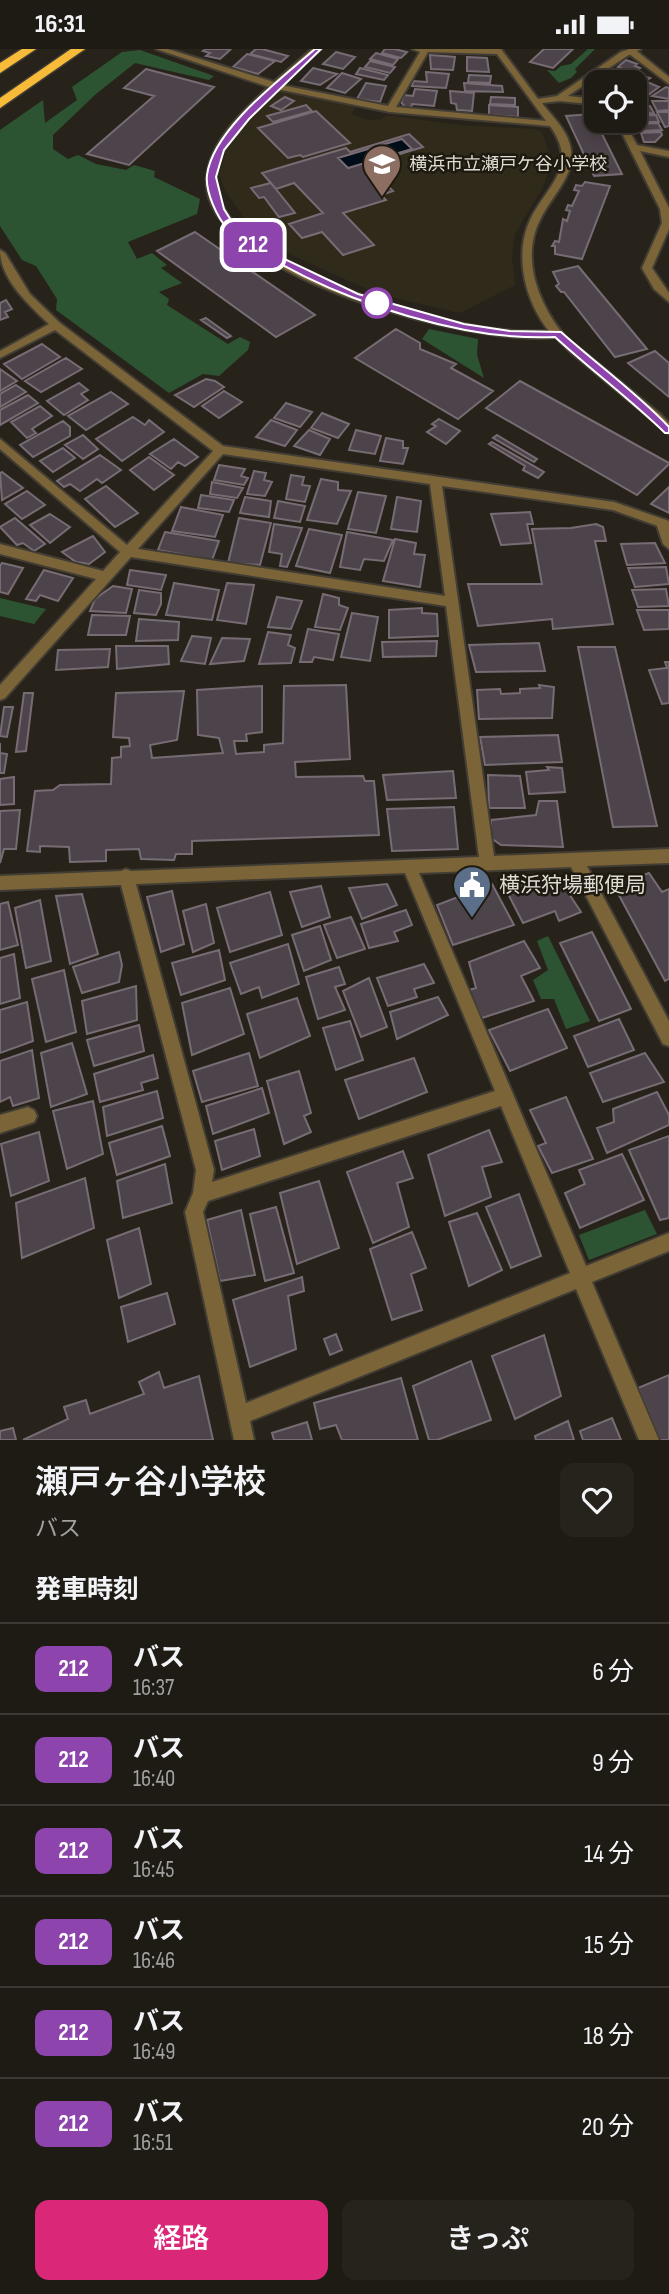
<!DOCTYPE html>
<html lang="ja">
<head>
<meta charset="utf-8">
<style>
  :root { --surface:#1e1a14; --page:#26231d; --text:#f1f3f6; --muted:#a1a1a0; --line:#3c3834; --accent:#db2777 }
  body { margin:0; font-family:"Sofia Sans Condensed","Noto Sans JP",sans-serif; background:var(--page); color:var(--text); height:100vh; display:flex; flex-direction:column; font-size:26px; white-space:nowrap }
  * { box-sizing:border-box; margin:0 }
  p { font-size:23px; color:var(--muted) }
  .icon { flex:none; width:38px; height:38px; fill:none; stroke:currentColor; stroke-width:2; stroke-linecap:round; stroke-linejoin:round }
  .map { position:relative; height:1391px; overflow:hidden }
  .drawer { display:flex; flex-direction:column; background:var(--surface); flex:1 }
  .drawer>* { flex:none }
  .badge { padding:0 14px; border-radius:10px; font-size:24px; line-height:46px }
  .buttons { position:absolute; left:584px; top:21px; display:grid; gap:14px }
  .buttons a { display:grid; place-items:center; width:63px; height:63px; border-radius:14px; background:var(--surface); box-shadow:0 4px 18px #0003,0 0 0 2px var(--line); font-size:35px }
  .map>.badge { position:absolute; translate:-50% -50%; box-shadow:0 0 0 4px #fff }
  h2 { padding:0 35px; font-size:26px; line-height:63px }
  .round { display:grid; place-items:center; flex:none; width:74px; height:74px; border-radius:14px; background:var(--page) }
  .summary { display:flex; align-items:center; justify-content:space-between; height:119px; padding:0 35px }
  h1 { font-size:33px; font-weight:600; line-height:52px }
  .action { display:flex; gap:14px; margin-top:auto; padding:14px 35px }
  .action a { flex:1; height:80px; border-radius:14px; background:var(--accent); color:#fff; font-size:28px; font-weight:600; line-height:80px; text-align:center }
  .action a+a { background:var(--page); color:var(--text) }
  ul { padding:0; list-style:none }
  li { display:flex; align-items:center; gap:21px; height:91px; padding:0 35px; border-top:2px solid var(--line) }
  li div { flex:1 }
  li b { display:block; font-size:26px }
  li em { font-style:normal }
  li .badge { min-width:77px; font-weight:700; text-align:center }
  .status { display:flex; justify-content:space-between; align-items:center; height:49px; padding:0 35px; background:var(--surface); direction:ltr }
  .status svg { height:19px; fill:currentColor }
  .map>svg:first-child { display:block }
  .built { fill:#302a1a }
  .green { fill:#2d5432 }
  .water { fill:#000e19 }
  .building { fill:#4d434a; stroke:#776c74; stroke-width:2; fill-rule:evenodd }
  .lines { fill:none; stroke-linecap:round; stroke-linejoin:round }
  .service-casing { stroke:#423d34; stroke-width:4 }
  .minor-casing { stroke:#423d34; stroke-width:4 }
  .tertiary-casing { stroke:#423d34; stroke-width:4 }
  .motorway-casing { stroke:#423d34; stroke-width:3 }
  .service { fill:#7b6437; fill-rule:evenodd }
  .minor { fill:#7b6437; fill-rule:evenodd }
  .tertiary { fill:#7b6437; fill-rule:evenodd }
  .motorway { fill:#f7bb39; fill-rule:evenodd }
  .line { fill:#8e44ad; stroke:#fff; stroke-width:2 }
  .stop-dot { fill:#fff; stroke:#8e44ad; stroke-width:3.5 }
  .labels { text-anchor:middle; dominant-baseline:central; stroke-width:5; stroke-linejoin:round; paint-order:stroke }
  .far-poi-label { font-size:18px; fill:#dfdcd5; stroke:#1e1a10; text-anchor:start }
  .poi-label { font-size:21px; fill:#dfdcd5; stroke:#1e1a10; text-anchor:start }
</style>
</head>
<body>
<div class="status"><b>16:31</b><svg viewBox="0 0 49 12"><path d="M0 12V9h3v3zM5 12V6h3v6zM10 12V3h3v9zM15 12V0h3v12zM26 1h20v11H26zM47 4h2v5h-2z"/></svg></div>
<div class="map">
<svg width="669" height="1391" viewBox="0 0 669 1391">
  <rect width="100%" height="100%" fill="#28231a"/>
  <path class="built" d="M282 41 356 58 351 65 369 71 381 70 387 66 459 76 534 80 542 83 552 113 543 138 515 185 512 208 515 236 460 264 386 247 358 236 294 207 254 182 225 142 219 125 226 101 237 84 275 44Z"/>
  <path class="green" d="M588 0H595L575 20 577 23 571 29 559 34 547 21 555 22 561 17 571 15Z
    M140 1 214 27 209 31 135 14 96 45 53 86V100L68 110 78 106 96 115 126 121 134 116 155 122 154 128 200 150 197 165 128 193 137 210 152 204 167 216 161 219 182 234 159 243 169 250 167 256 228 295 240 288 250 293 248 301 219 327 203 325 169 344 56 261 57 250 36 217 22 211 0 177V81L43 51 45 74 77 51 72 38 122 3Z
    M429 280 478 290 477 306 484 329 422 290Z
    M0 549 46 560 34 575 0 567Z
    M548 887 590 972 566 980 554 950H541L533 931 548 921 537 892Z
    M645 1161 657 1185 589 1211 579 1186Z"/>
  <path class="water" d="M402 90 412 100 348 119 338 109Z"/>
  <path class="building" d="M206 0H226L230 1 220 10 206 7 210 4 203 2Z
    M256 0H262L288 7 281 13 250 5Z
    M385 0H394L407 3 401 9 382 4Z
    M544 0H573L553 19 530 13Z
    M336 3 355 8 343 20 323 15Z
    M376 4 398 10 393 16 370 10Z
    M247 5 275 12 258 25 233 18Z
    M430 6 455 8 453 21 431 20Z
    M467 8 487 9 489 23 467 22Z
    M626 11 637 15 635 17 640 19 633 24 618 18Z
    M370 12 395 18 390 24 365 18Z
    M313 19 337 25 320 36 301 32Z
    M360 19 388 26 384 31 356 25Z
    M146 20 214 38 129 116 87 105 154 47 124 39Z
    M614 20 629 26 621 31 605 25Z
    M426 23 449 25 446 39 412 37 413 32 427 33Z
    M342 24 361 30 345 44 327 39Z
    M636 25 650 29 635 39V33H624Z
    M469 26 491 27 490 34 468 33Z
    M647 33 659 38 644 49 635 45V41Z
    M366 34 386 37 380 53 357 50Z
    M464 34 502 37 503 43 465 42Z
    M666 38 669 39V50L652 47Z
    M415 40 437 42 434 57 412 55 411 59 405 58 401 53 404 46 413 47Z
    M450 42 474 44 472 62 457 61 456 55 451 54Z
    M285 48 294 52 281 61 271 57Z
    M491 48 515 49V56L490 55Z
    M652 52H669V61L657 62Z
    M306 56 312 62 273 73 267 67Z
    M489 56 518 58V68L489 66Z
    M650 57 654 64 635 65V58Z
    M316 62 350 94 303 108 300 106 288 109 258 79Z
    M657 63H669V77L665 78Z
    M592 65 622 125 594 127 566 67Z
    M656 66 659 73H636L635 69V67Z
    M658 74 662 81 642 82 639 75Z
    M661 83 662 86 655 93H644L641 84Z
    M409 85 423 98 377 112 383 119 373 122 393 142 381 146 386 151 343 164 374 196 343 206 322 183 302 189 289 175 323 164 294 134 276 140 262 124 346 99 350 103ZM402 90 412 100 348 119 338 109Z
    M585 133 610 137 582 210 555 205V197H552L555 192 559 193 563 170 567 172 570 162 566 161 568 156 572 157 579 142 574 141 576 136 582 137Z
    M271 134 295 164 279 168 264 148 259 149 251 139Z
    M195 183 315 266 276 288 157 202Z
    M578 217 647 300 615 308 564 243H561L556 237 559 235 553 223Z
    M6 251 12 260 5 263 8 268 0 271V254Z
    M206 269 231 287 227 289 201 271Z
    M396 280 420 294V300L456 315 451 319 493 342 458 370 355 309Z
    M42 295 60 308 22 330 4 315Z
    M655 302 669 314V348L628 314Z
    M66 309 82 320 41 343 25 332Z
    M0 320 17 332 0 342Z
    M206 330 215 332 224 338 194 358 175 346Z
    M520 332 669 414V415L637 446 486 359Z
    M79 334 88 341 81 345 88 351 64 366 47 352Z
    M16 336 26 343 0 358V345Z
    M224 342 242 353 219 369 202 357Z
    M111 343 128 355 86 381 68 367Z
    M28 346 38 354 0 376V361Z
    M286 354 312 363 300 378 274 369Z
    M40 357 52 367 32 380 36 384 27 389 11 373Z
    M322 364 349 375 338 389 311 379Z
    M133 368 145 376 149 371 164 383 122 412 96 390Z
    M439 370 460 382 446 395 427 383 436 377 432 375Z
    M271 371 297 381 285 397 256 388Z
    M63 372 70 378V387L33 408 20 396Z
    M309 381 330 390 320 406 294 397Z
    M356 381 381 387 375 405 349 401Z
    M83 386 98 400 83 410 65 396Z
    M497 386 537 410 534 413 493 389Z
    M386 389 403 392V399H408L403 415 380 412Z
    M174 390 198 408 185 417 178 413 171 420 150 405Z
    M492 393 544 423 538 429 523 421 525 417 489 395Z
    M63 399 75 409 53 423 40 412Z
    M100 406 121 421 102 434 97 430 80 442 70 435 64 438 57 432Z
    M149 408 174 426 154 441 130 421Z
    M219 416 245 420 241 427 248 429 244 436 214 431Z
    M254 422 266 424 264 431 272 433 265 447 247 445Z
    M2 423 23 439 2 451 0 424Z
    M291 426 304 428 302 436 310 437 305 453 286 450Z
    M321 430 338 433V441L351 442 337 475 307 471Z
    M212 433 243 439 237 449 210 445Z
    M106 437 138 464 115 478 85 450Z
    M669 438V464L651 455Z
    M27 442 45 456 22 470 5 455Z
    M358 443 386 447 376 484 348 480Z
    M201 446 234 451 229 463 198 459Z
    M245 448 271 452 269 468 240 464Z
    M397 448 421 452 417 483 391 480Z
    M278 452 305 457 300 473 274 469Z
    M181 458 223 466 215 488 172 482Z
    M530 463 533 475H527L531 494 501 496 491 465Z
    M50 465 70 478 50 494 30 476Z
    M15 469 45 495 34 502 23 494 17 496 0 478Z
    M239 469 271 474 260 516 228 514Z
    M274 475 302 479 287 518 280 517 282 505 269 503Z
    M596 475 603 478 606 492H595L613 575 553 580 552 570 478 577 468 535H542L532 480 571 479Z
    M309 480 342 486 330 524 296 517Z
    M165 483 219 492 212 511 158 501Z
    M347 483 393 491 384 512 364 510 360 521 340 518Z
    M93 487 105 503 89 515 76 513 62 503Z
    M395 490 416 494 414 505 425 506 420 538 383 532Z
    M655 494 665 514 627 516 621 495Z
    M2 514 23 519 8 545 0 543V517Z
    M666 518 669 535 635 538 628 519Z
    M44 521 73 529 58 552 40 546 36 552 26 550Z
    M130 521 166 526 161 541 127 536Z
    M174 534 219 541 212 571 166 566Z
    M227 534 254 536 246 575 217 571Z
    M113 537 132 540 126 564 90 562 95 550Z
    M666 540 669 557 638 558 632 541Z
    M139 541 161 544V555L156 566 134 564Z
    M323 545 339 549V556L348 559 340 581 315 578Z
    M277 548 302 552 291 580 268 578Z
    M422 559V564L437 565 438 587 389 589V561Z
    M637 561H669V580L644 581Z
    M352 564 378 568 370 612 341 608Z
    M92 566 130 567 126 586H88Z
    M139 570 179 573 178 591 136 592Z
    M308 580 339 585 333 611 314 608 312 613H300Z
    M268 583 291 586 288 596 295 599 291 614 259 615Z
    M192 587 211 589 205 615 181 612Z
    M222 589 250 590 244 612 210 615Z
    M437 592 436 607 383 608 382 593Z
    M539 594 545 622 476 623 469 596Z
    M116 597H168L169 615 117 620Z
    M578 598H615L657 777 613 778Z
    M110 600 108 618 56 621 58 601Z
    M665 613H669V654L662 655 649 621 667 619Z
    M346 636 350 710 295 713 296 728 363 727 365 732H374L379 786 192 792V805H176L174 811 141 810 139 800 106 801V812L70 813 69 798 40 797V803L27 802 35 742 53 741 60 736 111 735 112 709 121 708V698L130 697 129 689 113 688 116 644 184 642 177 691 150 696 152 709 223 704 219 689 198 686 197 641 262 637V683L246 685 247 692H234L236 705 264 703V696L283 694 284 637Z
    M539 636 554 638 552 669 479 670 477 641 500 640 501 645 520 644V640L540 639Z
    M24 644H33L26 702 16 703Z
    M4 658H13L7 688 0 687Z
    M558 686 562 713 485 716 480 688Z
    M0 694V704L7 705 4 724H0Z
    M547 718 562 719 565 743 529 745 526 723 549 721Z
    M453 722 456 749 387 751 383 726Z
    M488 726 520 727 525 759H489Z
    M14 728V755L0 756V730Z
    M539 752H557L563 798 501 796 491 789V771L536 766Z
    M454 758 458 800 392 802 387 760Z
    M20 761 16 800H4L0 814V762Z
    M649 824 662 843 669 840V930L665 932 614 837Z
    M558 828 581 863 559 872 555 862 523 874 501 831Z
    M387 835 397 856 362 870 349 839Z
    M492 835 514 876 453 896 437 856Z
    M321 837 330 868 302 878 290 843Z
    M172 842 184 895 161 903 147 848Z
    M270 843 282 886 230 903 217 859Z
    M82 845 98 905 70 915 56 847Z
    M40 851 51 912 26 919 15 859Z
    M8 853 18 896 0 901V855Z
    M206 855 214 894 193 903 183 862Z
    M406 861 412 876 394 883 398 892 369 899 361 875Z
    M351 868 365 900 337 909 324 876Z
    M320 877 331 911 304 922 292 886Z
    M592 883 631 960 599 972 560 894Z
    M524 892 540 919 521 927 534 952 482 969 469 941 476 939 469 913Z
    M288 895 299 935 262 949 259 938 241 945 230 914Z
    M219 901 225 931 181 946 172 914Z
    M119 903 122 916 119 933 82 944 73 918Z
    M14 905 20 949 0 955V909Z
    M424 915 434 934 414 940 417 948 388 957 377 929Z
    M339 918 345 935 335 938 345 961 318 970 306 928Z
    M64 921 76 983 46 993 32 930Z
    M369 929 387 978 361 988 343 942Z
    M136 937 137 971 87 985 82 952Z
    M230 939 244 985 192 1006 182 954Z
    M438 948 448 966 397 990 390 963Z
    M297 949 310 987 260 1009 247 965Z
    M27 953 33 992 0 1004V961Z
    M548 960 567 999 510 1022 489 981Z
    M619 970 634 1001 588 1018 574 987Z
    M350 972 363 1011 336 1021 323 979Z
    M139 976 144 1002 94 1017 87 991Z
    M72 994 87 1045 51 1058 41 1004Z
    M32 1001 39 1049 13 1057 10 1048 0 1053V1012Z
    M249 1004 258 1037 202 1053 193 1022Z
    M645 1004 664 1033 603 1053 590 1024Z
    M153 1006 158 1029 141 1034 143 1041 100 1053 94 1025Z
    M414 1009 427 1043 359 1070 345 1031Z
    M299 1022 311 1064 304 1067 311 1083 284 1095 267 1032Z
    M262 1039 269 1064 213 1085 206 1057Z
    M157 1042 163 1069 107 1087 103 1058Z
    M657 1043 669 1066V1076L607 1104 597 1079 614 1073 613 1060Z
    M566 1048 593 1110 552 1124 538 1097 546 1094 530 1061Z
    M93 1052 103 1105 67 1120 53 1062Z
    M162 1077 170 1107 117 1126 109 1094Z
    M254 1080 260 1107 222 1121 215 1092Z
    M489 1081 502 1113 482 1118 491 1148 445 1167 428 1106Z
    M39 1083 49 1132 11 1147 1 1095Z
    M669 1087V1169L660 1171 629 1101Z
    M403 1102 413 1129 397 1134 409 1178 373 1194 347 1123Z
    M622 1105 644 1151 580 1179 565 1144 585 1135 579 1121Z
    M165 1115 172 1154 123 1169 117 1132Z
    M85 1129 94 1179 22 1209 16 1154Z
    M319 1132 339 1199 297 1215 280 1144Z
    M519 1145 541 1207 511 1219 486 1158Z
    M276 1158 294 1224 265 1232 250 1165Z
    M241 1161 255 1226 220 1232 207 1171Z
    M477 1164 502 1221 469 1237 449 1173Z
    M139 1179 151 1235 119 1249 107 1191Z
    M412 1183 426 1219 411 1225 422 1261 392 1271 370 1200Z
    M302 1228 304 1242 288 1247 296 1300 250 1318 233 1251Z
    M167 1244 175 1275 128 1293 121 1258Z
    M336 1285 342 1301 330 1306 324 1290Z
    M544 1286 561 1347 515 1370 492 1307Z
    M471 1312 491 1371 437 1391H429L413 1337Z
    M159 1323 164 1339 199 1327 213 1391H23L68 1370 64 1358 86 1351 90 1365 144 1345 139 1333Z
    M669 1326V1391H660L638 1339Z
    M401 1329 418 1391H342L336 1376 320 1380 314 1354Z
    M612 1369 621 1391H583L580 1382Z
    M568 1372 574 1391H536L535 1387Z
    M307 1373 312 1391H274L272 1384Z
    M13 1379 16 1391H0V1382Z"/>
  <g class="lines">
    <defs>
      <path id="service" d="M628 0H634L669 28V35L628 4Z
        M662 470 666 471 669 477V500L663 495 656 474Z
        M28 1058 34 1061 37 1067 34 1073 0 1084V1066Z"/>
      <path id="minor" d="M156 0H168L274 33 312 0H321L281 36 388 57 420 3 412 0H501L538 50 557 47 621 3 630 0H641L627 7 568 47 597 50V56L560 52 542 54C550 65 563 77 568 90 581 122 554 143 541 169 520 208 538 253 563 285L562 287C488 302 196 227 207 128 210 92 244 61 269 38ZM428 3 497 5 546 72 396 58ZM277 40 390 63 550 77C579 117 548 136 531 169 513 205 525 252 549 282 526 283 503 282 480 278 416 267 213 213 216 130 217 94 252 62 277 40Z
        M616 72H624L637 96 669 102V108L640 102 669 159V180L652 219 669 244V253L654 240 642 219 662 174 660 160Z
        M0 201 5 204 30 245 60 274 223 397 614 453 669 472V481L613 461 442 437 494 807 669 800V814L587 817 669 972V997L663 995 571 818 419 824 586 1217 669 1184V1202L592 1233 659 1391H639L576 1240 250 1372 254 1391H234L185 1163 193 1144 196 1121 121 836 0 841V827L121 822 126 820 131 822 479 808 446 557 131 508 5 649 0 651V636L96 530 0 505V495L103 522 120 503 0 400V390L127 496 213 402 55 281 0 309V302L49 275C29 256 0 230 0 201ZM223 405 430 435 445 547 138 500ZM405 824 495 1042 212 1133 214 1121 136 835ZM501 1057 570 1224 246 1354 203 1163 208 1152Z"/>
      <path id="tertiary" d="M558 282 660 365 669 374V385L567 300 553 285Z"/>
      <path id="motorway" d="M22 0H36L0 24V14Z
        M71 0H85L0 59V49Z"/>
    </defs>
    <use href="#service" class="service-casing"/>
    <use href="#minor" class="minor-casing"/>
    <use href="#tertiary" class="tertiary-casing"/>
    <use href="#motorway" class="motorway-casing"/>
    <use href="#service" class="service"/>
    <use href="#minor" class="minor"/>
    <use href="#tertiary" class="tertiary"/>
    <use href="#motorway" class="motorway"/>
  </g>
  <path class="line" d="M315 0H321L249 70 224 101 216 128 224 160 234 176 278 207 358 245 464 275 510 282 561 283C598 316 637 344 669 378V384H665C630 350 591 321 555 288 524 289 496 287 465 281 394 267 309 237 249 195 242 191 233 186 228 180 217 169 205 142 207 126 213 80 282 29 315 0Z"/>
  <defs>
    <symbol id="school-pin" viewBox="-11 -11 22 30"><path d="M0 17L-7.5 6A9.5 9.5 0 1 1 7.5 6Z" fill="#8d6e63" stroke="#1e1a10"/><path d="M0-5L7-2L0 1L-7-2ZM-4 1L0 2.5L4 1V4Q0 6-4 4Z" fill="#fff"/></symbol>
    <symbol id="civic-pin" viewBox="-11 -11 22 30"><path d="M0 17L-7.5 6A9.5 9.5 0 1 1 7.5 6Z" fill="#5c6f8a" stroke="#1e1a10"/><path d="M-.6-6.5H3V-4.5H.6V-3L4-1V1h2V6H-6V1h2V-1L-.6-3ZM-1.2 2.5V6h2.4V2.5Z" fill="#fff"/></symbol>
  </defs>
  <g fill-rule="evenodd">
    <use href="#school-pin" x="360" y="93" width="44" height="60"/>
    <use href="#civic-pin" x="450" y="814" width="44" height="60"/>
  </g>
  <circle class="stop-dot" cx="377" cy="254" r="14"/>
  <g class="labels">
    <g class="far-poi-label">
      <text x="409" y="115">横浜市立瀬戸ケ谷小学校</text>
    </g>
    <g class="poi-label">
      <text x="499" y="836">横浜狩場郵便局</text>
    </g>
  </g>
</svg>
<div class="buttons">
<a><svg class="icon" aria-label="locate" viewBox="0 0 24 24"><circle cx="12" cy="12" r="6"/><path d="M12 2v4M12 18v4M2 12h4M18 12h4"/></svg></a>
</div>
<b class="badge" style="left:253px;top:196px;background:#8e44ad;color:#fff">212</b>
</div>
<section class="drawer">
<div class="summary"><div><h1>瀬戸ヶ谷小学校</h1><p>バス</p></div><a class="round"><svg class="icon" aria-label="heart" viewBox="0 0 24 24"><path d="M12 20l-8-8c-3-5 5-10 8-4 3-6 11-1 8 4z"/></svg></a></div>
<h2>発車時刻</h2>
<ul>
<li><span class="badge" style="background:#8e44ad;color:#fff">212</span><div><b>バス</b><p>16:37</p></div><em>6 分</em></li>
<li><span class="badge" style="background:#8e44ad;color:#fff">212</span><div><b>バス</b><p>16:40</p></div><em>9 分</em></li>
<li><span class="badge" style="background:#8e44ad;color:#fff">212</span><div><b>バス</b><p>16:45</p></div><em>14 分</em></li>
<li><span class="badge" style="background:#8e44ad;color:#fff">212</span><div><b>バス</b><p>16:46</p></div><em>15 分</em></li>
<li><span class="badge" style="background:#8e44ad;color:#fff">212</span><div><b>バス</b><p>16:49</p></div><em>18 分</em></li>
<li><span class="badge" style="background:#8e44ad;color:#fff">212</span><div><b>バス</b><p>16:51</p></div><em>20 分</em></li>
</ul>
<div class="action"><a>経路</a><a>きっぷ</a></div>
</section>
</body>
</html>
